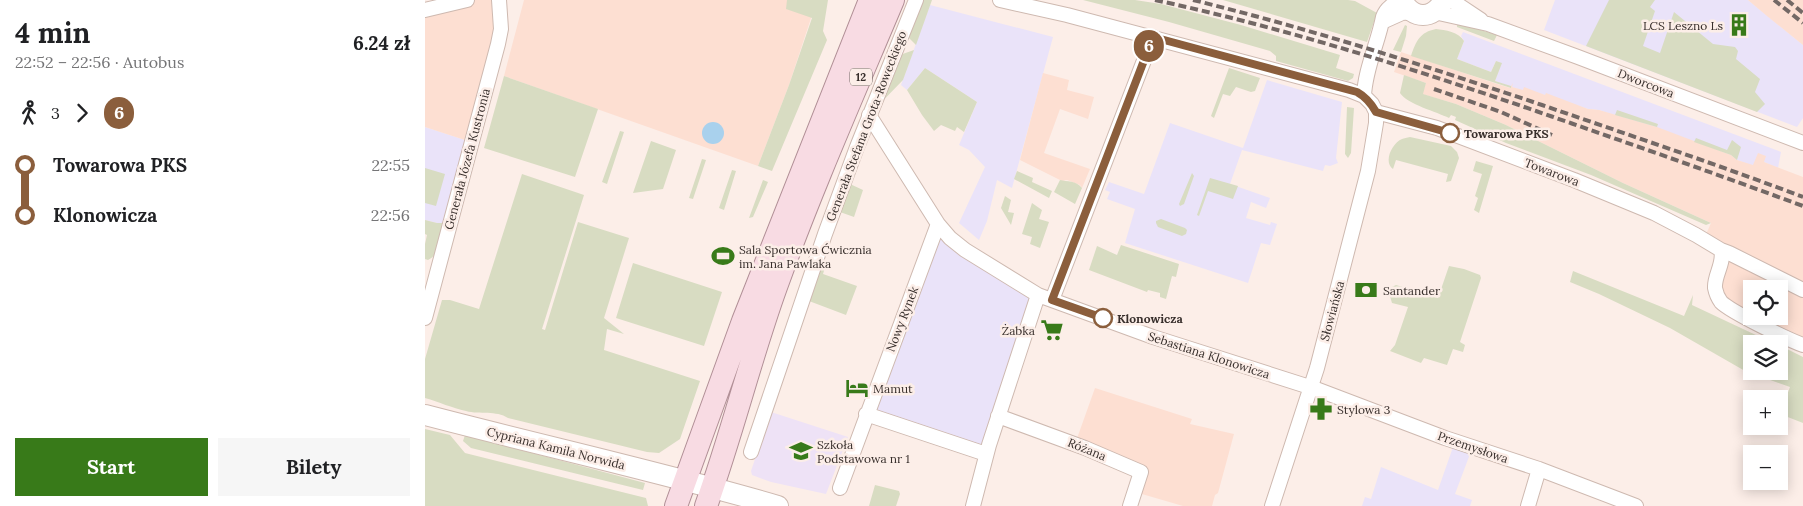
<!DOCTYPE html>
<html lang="pl">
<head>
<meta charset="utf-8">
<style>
  :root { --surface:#fff; --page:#f6f6f6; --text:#202124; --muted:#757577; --accent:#387a19 }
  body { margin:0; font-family:Lora,serif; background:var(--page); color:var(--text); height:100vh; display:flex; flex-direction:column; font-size:19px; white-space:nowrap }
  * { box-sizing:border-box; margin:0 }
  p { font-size:16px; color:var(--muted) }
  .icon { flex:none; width:28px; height:28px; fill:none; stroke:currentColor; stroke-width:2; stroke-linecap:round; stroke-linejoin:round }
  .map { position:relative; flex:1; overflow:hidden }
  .side { display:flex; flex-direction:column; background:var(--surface); width:425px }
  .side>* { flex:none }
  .badge { padding:0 10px; border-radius:16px; font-size:18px; line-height:32px }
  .tools { position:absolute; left:1318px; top:280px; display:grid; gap:10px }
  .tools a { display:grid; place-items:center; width:45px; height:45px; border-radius:0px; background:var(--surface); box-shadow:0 2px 12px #0003; font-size:25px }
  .map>.badge { position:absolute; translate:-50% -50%; box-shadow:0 0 0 2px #fff }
  .legs { display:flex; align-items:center; gap:8px; height:55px; padding:0 15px; font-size:16px }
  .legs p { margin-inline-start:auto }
  .summary { display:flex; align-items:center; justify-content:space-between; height:85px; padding:0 15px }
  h1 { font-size:28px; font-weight:800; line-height:38px }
  .action { display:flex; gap:10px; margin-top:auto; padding:10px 15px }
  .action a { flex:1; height:58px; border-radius:0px; background:var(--accent); color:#fff; font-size:20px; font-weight:800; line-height:58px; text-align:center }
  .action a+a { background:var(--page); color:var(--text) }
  ul { padding:0 15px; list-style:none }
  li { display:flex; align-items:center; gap:18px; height:50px; font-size:19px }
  li i { display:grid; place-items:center; width:8px; height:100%; margin:0 6px; background:currentColor }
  li i::after { content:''; width:12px; height:12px; margin:-6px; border:4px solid; border-radius:50%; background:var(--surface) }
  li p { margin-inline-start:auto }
  li:first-child i { background:linear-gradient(#0000 50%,currentColor 0) }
  li:last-child i { background:linear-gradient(currentColor 50%,#0000 0) }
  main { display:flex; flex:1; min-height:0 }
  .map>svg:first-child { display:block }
  .commercial { fill:#eae3f9 }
  .built { fill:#fddfd2; fill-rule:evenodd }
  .education { fill:#eee2f6 }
  .green { fill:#d8dcc2 }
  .water { fill:#a9d1ed }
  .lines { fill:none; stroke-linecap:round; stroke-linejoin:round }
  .street-casing { stroke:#ceb9b0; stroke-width:16 }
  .secondary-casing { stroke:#ceb9b0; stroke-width:22 }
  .primary-casing { stroke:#b18f96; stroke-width:24 }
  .street { stroke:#fff; stroke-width:14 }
  .secondary { stroke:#fff; stroke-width:20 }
  .primary { stroke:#f8dbe3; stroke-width:22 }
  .rail { stroke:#736865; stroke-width:4; stroke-dasharray:8 4; stroke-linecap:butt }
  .line-1-casing { stroke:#fff; stroke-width:11 }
  .line-1 { stroke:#8b5e3c; stroke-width:8 }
  .stop-1-dot { fill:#fff; stroke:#8b5e3c; stroke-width:2.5 }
  .labels { text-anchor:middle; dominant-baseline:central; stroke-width:5; stroke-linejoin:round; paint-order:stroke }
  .shield { fill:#fceee8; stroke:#726864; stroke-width:1 }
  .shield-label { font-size:11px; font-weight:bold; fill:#372e2b }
  .poi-label { font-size:12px; fill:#372e2b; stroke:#fceee8; text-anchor:start }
  .street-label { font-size:12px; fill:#372e2b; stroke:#fceee8 }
  .stop-label { font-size:12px; font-weight:bold; fill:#372e2b; stroke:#fceee8; text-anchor:start }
</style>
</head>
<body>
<main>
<section class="side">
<div class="summary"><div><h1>4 min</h1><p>22:52 – 22:56 · Autobus</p></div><b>6.24 zł</b></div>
<div class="legs"><svg class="icon" aria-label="walk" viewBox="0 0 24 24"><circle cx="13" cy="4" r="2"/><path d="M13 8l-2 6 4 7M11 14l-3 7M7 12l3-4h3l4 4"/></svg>3<svg class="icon" aria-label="forward" viewBox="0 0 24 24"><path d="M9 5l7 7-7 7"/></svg><b class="badge" style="background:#8b5e3c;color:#fff">6</b></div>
<ul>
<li><i style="color:#8b5e3c"></i><b>Towarowa PKS</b><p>22:55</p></li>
<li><i style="color:#8b5e3c"></i><b>Klonowicza</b><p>22:56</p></li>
</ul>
<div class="action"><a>Start</a><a>Bilety</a></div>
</section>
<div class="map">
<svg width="1378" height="506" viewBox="0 0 1378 506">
  <rect width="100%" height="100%" fill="#fceee8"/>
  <path class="commercial" d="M1130 0H1323L1378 45V118L1372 127 1119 30Z
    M505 5 628 37 587 188 572 180 562 221 554 240 534 223 560 167 544 150 534 145 552 102 500 68 482 90 476 85Z
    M1038 32 1356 152 1353 168 1339 162 1328 166 1312 160 1306 155 1174 110 1163 109 1120 95 1098 91 1070 81 1076 63 1071 61 1066 72 1032 59 1039 41 1036 36Z
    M842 80 917 102 911 158 913 163 905 166 900 165 898 171 817 150 805 184 845 198 841 208 826 202 821 218 845 225 846 222 852 224 845 245 836 243 823 283 700 243 710 209 682 199 685 192 680 190 684 182 719 194 745 123 818 148Z
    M0 127 46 142 24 226 0 220Z
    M513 224 613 295 561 454 441 414Z
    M1028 447 1045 454 1030 494 1047 500 1045 506H937L940 497 946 499 956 467 1013 490Z"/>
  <path class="built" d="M42 0H74L76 16 46 142 0 127V10Z
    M99 0H392L364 85 333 166 79 76Z
    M1323 0H1378V45L1342 16Z
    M976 52 1069 83 1085 88 1088 83 1087 87 1098 90 1099 87 1120 95 1121 93 1163 109 1174 110 1232 127 1306 155 1312 160 1328 165 1333 153 1341 156 1339 162 1378 177V345L1296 301 1297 258 1279 239 1286 223 1198 183 1081 125 1031 104 997 94 1001 83 969 72ZM1326 289H1354V316H1326Z
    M618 73 644 80 642 90 669 97 663 119 635 109 619 153 665 169 657 188 655 185 642 180 637 181 595 160Z
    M670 388 767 419 765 424 809 434 793 493 790 495 787 506H758L710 492 716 472 650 444Z"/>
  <path class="education" d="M346 412 423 437 401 494 346 482 327 475 326 471Z"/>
  <path class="green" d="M362 0H403L398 31 402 40 347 171 333 166 364 85 387 18 361 9Z
    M496 0H507L491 45 483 37Z
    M658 0H710L736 4 816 25 915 55 911 68 929 74 928 78 923 81 851 61V56L845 51 744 22Z
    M798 0H923L930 1 952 13 942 42Z
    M1184 0H1230L1225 7 1230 11 1218 46 1235 53 1249 12 1288 44 1310 47 1313 51 1311 59 1335 79 1330 92 1340 104 1332 112 1161 46Z
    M1032 23H1033L1072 35 1069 41 1032 27Z
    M980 25 982 26 981 36 976 52 968 50Z
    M1011 29C1020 30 1034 32 1039 41L1032 59 1066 72 1071 61 1077 63 1070 81 1086 86V88L986 56C991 41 995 32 1011 29Z
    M489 50 478 80 444 115 472 56Z
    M500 68 552 102 539 132 532 127 530 131 516 125 509 131 497 115 482 90Z
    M804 68 835 78 830 91 826 92 811 87 805 96 798 94 789 118 786 116Z
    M979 75 1001 83 998 94 1031 104 1081 125 1198 183 1286 223 1281 225 1166 175 1081 143 1030 120 1031 117 1026 115 1024 118C1012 112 982 104 975 93Z
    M79 76 173 109 150 177 59 148Z
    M922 107 929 108 926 153 923 158 920 154Z
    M1192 110 1233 124 1232 127 1190 115Z
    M195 131 199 132 182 184 177 182Z
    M985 137 1026 146 1032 152 1034 158 1026 181 1021 182 1023 174 971 160 968 169C958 162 967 143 977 139 979 138 982 138 985 137Z
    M1271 138 1302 150 1307 140 1316 147 1312 160 1306 155 1269 142Z
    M226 141 251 150 238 189 208 193Z
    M277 159 281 160 268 199 264 198Z
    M1051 161 1068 166 1054 213 1049 210 1053 198 1050 196 1057 174 1048 171Z
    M0 168 20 174 11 206 0 203Z
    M307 170 311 171 299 210 294 208Z
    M592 171 608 178 607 182 627 191 624 198 589 179Z
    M767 173 769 176 759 204 755 206 754 204Z
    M97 174 159 195 117 329 120 330 153 222 204 238 179 318 199 334 182 329 179 350 275 381 255 439 234 453 222 452 83 418C71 410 55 415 41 411 27 408 14 402 0 398V359L17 300H25L54 309Z
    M785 178 813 186 808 199 783 191 774 216 772 215Z
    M338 180 343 182 328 217 324 218Z
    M635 180C642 182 651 180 657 188L650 204 629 192Z
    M425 184 438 190 429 217 415 212Z
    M580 196 586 200 583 212 589 213 586 225 576 208Z
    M607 203 617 210 614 219 624 222 615 248 605 244 607 237 597 234Z
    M736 219 760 228 762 230 761 234 757 236 733 227 731 223V221Z
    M0 220 12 223H19C16 235 16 254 3 260L0 259V244L2 235 0 234Z
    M696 245 754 264 751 277 747 276 741 299 735 297V293L723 290 722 292 664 270 672 246 692 255Z
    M397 262 401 264 398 274 432 286 421 315 384 301Z
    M208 263 297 292 279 346 191 318Z
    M1024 266 1039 269 1055 275 1056 278 1035 342 1040 345 1038 352 1028 349 1022 365 999 358 996 363 965 351 970 345 983 307 967 303 964 293 967 287 971 285 1013 298Z
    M1148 271 1259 316 1268 295 1267 305 1350 344H1326V371H1354V345L1378 357V423L1355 414 1365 387 1320 371 1245 328 1174 294 1145 282Z
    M0 429 25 435 40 453 221 498 223 506H0Z
    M40 435 220 483 218 490 46 448 38 441Z
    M450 485 474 491 475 494 471 506H444Z"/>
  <path class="water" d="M277 133a11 11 0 1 1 22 0a11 11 0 1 1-22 0Z"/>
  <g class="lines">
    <defs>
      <path id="street" d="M575 0 642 15 924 90 939 96 947 104 951 112V123L943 171 892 368 847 506
        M1026 0 1056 20
        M0 10 42 0
        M1009 12 1063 24 1153 57 1378 143
        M957 22 977 13 987 12
        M939 96C940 69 953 43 958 17 961 8 968 4 977 0
        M951 112 1012 128 1149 180 1229 213 1271 235 1296 250 1304 253 1378 290
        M444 115 513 224 525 238 540 250 613 295 728 337 891 389 1020 438 1114 469 1211 506
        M1296 250C1300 263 1289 275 1290 288 1291 293 1293 298 1296 302 1306 312 1362 339 1378 345
        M627 300 728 37
        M0 318 73 44 76 29 74 0
        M441 414 561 454
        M573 416 660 448 716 472 705 506
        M326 452 400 234 432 147 491 0
        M415 488 513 224
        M548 506 564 445 613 295
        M1103 506 1114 469"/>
      <path id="secondary" d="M977 0C988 20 1008 20 1019 0
        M0 415C118 446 237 472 353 506"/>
      <path id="primary" d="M251 506 318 321 445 0
        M281 506C307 434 325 359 351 287 386 190 428 95 468 0"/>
    </defs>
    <use href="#street" class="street-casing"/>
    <use href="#secondary" class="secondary-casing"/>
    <use href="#primary" class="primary-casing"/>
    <use href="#street" class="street"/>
    <use href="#secondary" class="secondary"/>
    <use href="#primary" class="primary"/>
    <path class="rail" d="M730 0C860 28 986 68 1111 111 1200 142 1289 173 1378 206
      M768 0C886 29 1001 66 1117 105 1204 135 1291 164 1378 197
      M1349 0 1378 23
      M1362 0 1378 13
      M1009 89 1076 112 1127 135"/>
  </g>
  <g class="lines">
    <defs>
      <path id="line-1" d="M678 318 627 300 728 37 932 92C941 97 946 103 951 112L1025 133"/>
    </defs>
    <use href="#line-1" class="line-1-casing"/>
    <use href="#line-1" class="line-1"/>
  </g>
  <defs>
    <symbol id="building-bare" viewBox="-9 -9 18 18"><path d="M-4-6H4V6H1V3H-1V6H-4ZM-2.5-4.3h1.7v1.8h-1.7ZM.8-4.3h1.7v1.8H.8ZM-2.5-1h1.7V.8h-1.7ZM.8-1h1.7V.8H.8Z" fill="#387a19" stroke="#fceee8" stroke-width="2.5" paint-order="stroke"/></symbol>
    <symbol id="stadium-bare" viewBox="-9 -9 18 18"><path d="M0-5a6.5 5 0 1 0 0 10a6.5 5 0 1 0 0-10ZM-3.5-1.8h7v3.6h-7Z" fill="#387a19" stroke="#fceee8" stroke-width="2.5" paint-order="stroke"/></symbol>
    <symbol id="bank-bare" viewBox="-9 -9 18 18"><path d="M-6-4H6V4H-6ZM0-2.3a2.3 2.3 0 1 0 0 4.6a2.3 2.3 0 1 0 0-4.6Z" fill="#387a19" stroke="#fceee8" stroke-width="2.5" paint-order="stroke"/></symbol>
    <symbol id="supermarket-bare" viewBox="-9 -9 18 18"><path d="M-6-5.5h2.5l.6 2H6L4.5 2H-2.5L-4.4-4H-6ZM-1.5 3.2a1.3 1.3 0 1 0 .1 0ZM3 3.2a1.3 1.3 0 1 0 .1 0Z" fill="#387a19" stroke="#fceee8" stroke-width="2.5" paint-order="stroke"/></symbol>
    <symbol id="hotel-bare" viewBox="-9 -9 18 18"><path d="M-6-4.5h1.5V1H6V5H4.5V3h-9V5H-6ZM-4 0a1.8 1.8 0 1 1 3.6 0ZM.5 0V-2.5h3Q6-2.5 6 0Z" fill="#387a19" stroke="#fceee8" stroke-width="2.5" paint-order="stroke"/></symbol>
    <symbol id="pharmacy-bare" viewBox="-9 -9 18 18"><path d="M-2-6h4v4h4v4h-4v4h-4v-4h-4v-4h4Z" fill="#387a19" stroke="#fceee8" stroke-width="2.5" paint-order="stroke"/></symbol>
    <symbol id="school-bare" viewBox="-9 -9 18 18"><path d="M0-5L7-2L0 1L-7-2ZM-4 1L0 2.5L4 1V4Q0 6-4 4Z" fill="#387a19" stroke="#fceee8" stroke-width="2.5" paint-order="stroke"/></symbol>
  </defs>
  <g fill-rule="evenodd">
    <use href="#building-bare" x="1298" y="9" width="32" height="32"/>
    <use href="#stadium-bare" x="282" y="240" width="32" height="32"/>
    <use href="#bank-bare" x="925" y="274" width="32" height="32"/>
    <use href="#supermarket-bare" x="611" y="314" width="32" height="32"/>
    <use href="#hotel-bare" x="416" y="372" width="32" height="32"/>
    <use href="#pharmacy-bare" x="880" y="393" width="32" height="32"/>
    <use href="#school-bare" x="360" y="435" width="32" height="32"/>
  </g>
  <g class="stop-1-dot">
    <circle cx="1025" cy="133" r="9"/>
    <circle cx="678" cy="318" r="9"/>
  </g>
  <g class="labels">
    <rect class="shield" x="425" y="68.5" width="22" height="17" rx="4"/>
    <g class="shield-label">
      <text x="436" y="77">12</text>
    </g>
    <g class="poi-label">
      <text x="1298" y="25" text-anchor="end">LCS Leszno Ls</text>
      <text x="314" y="249">Sala Sportowa Ćwicznia<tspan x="314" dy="14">im. Jana Pawlaka</tspan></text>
      <text x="958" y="290">Santander</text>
      <text x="610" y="330" text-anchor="end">Żabka</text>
      <text x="448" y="388">Mamut</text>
      <text x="912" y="409">Stylowa 3</text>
      <text x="392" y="444">Szkoła<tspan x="392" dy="14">Podstawowa nr 1</tspan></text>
    </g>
    <g class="street-label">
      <text transform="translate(1221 83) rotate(21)">Dworcowa</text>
      <text transform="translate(441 126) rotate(-69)">Generała Stefana Grota-Roweckiego</text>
      <text transform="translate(42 159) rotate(-75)">Generała Józefa Kustronia</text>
      <text transform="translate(1127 172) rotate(21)">Towarowa</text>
      <text transform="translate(907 311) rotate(-75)">Słowiańska</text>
      <text transform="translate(477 319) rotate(-69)">Nowy Rynek</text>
      <text transform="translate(784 355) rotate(18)">Sebastiana Klonowicza</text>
      <text transform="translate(1048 447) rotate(19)">Przemysłowa</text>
      <text transform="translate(131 448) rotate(14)">Cypriana Kamila Norwida</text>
      <text transform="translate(662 449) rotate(22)">Różana</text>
    </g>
    <g class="stop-label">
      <text x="1039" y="133">Towarowa PKS</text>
      <text x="692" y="318">Klonowicza</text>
    </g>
  </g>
</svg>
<div class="tools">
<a><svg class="icon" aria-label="locate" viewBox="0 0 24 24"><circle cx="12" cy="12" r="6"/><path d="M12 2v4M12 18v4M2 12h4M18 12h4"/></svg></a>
<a><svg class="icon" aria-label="layers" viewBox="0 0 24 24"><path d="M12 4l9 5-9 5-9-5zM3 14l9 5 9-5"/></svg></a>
<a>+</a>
<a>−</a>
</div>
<b class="badge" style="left:724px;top:46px;background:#8b5e3c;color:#fff">6</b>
</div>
</main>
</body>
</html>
